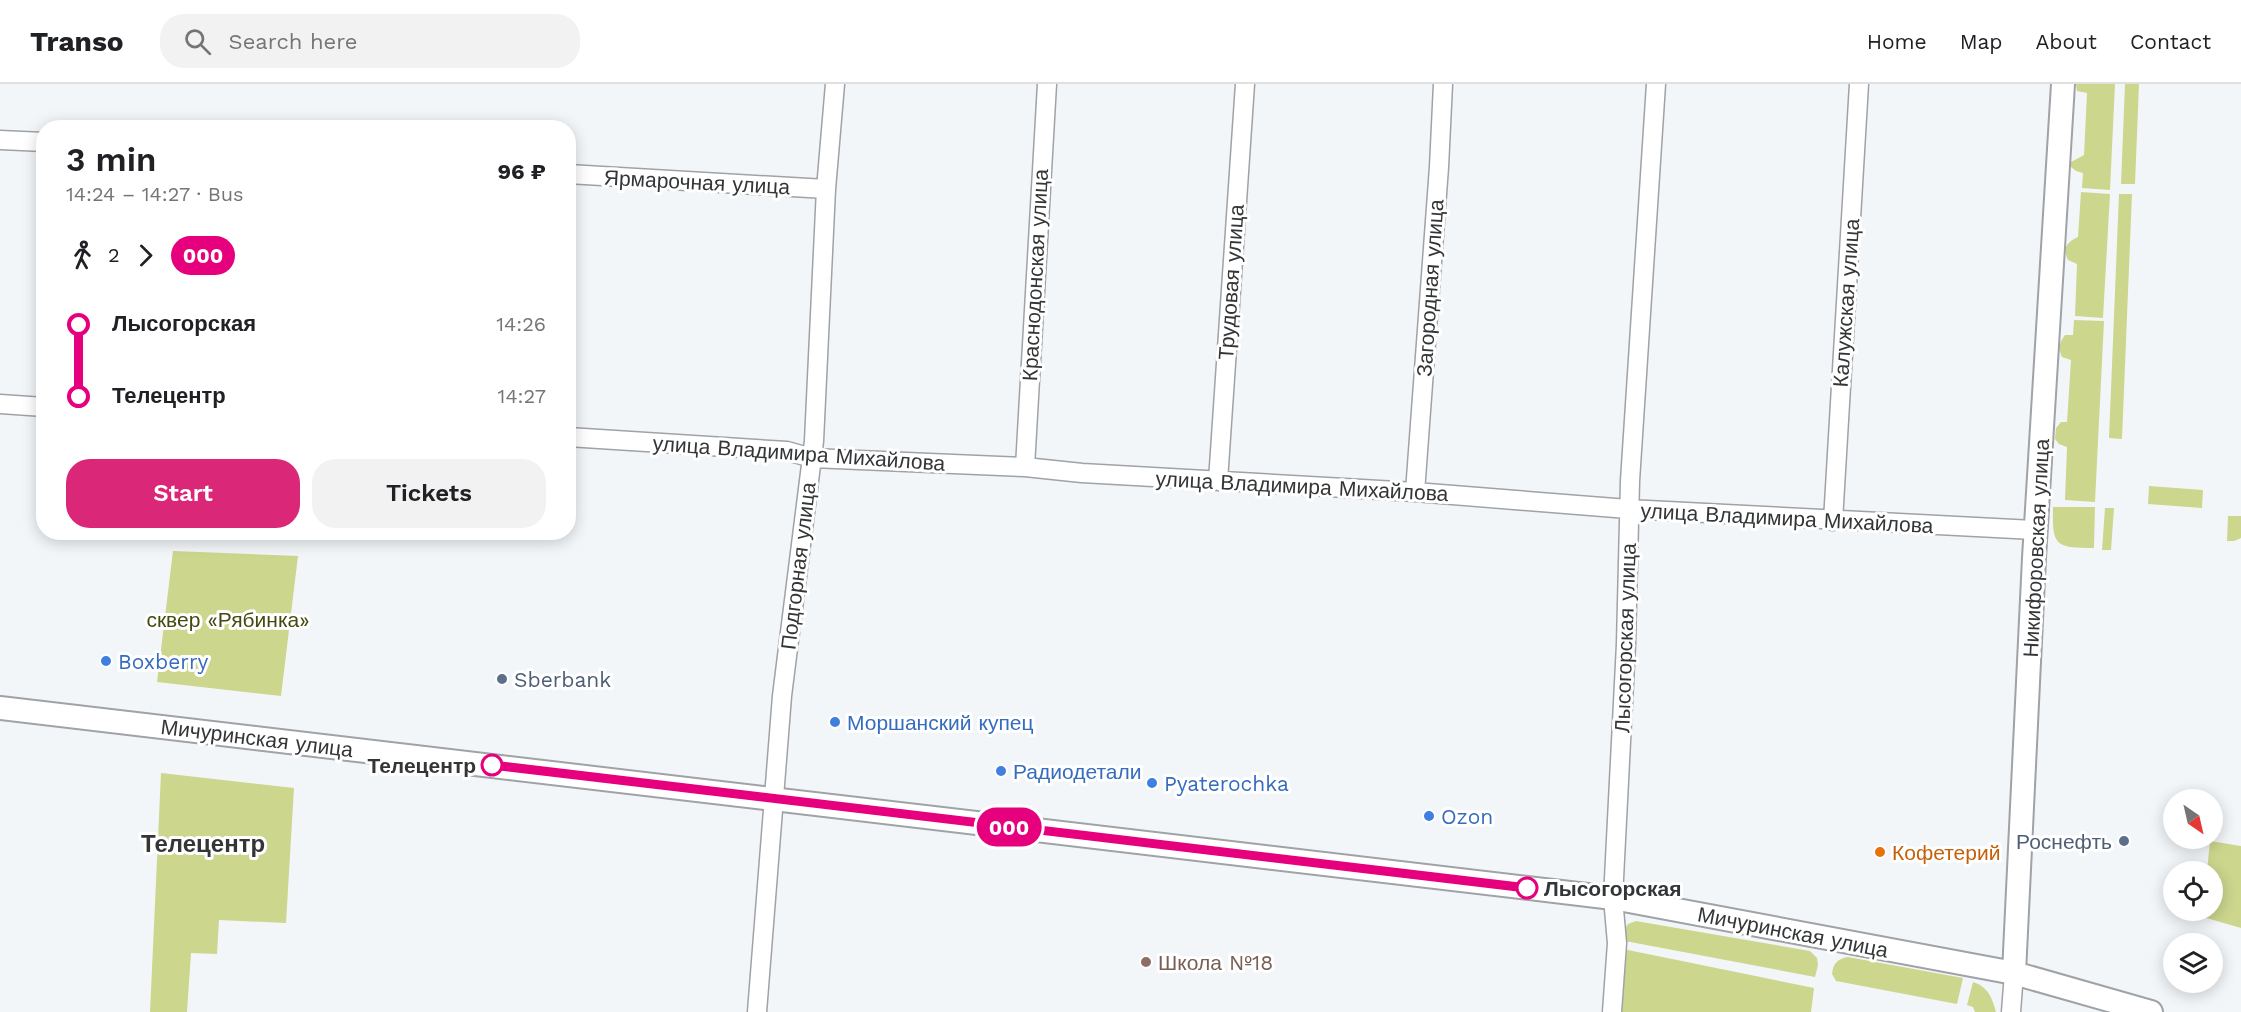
<!DOCTYPE html>
<html lang="en">
<head>
<meta charset="utf-8">
<style>
  :root { --surface:#fff; --page:#f2f2f2; --text:#202124; --muted:#757577; --line:#e0e0e0; --accent:#db2777 }
  body { margin:0; font-family:"Work Sans",sans-serif; background:var(--page); color:var(--text); height:100vh; display:flex; flex-direction:column; font-size:22px; white-space:nowrap }
  * { box-sizing:border-box; margin:0 }
  p { font-size:20px; color:var(--muted) }
  .icon { flex:none; width:33px; height:33px; fill:none; stroke:currentColor; stroke-width:2; stroke-linecap:round; stroke-linejoin:round }
  .map { position:relative; flex:1; overflow:hidden }
  .sheet { position:absolute; left:36px; top:36px; width:540px; height:420px; display:flex; flex-direction:column; background:var(--surface); border-radius:24px; box-shadow:0 3px 15px #0003 }
  .sheet>* { flex:none }
  .badge { padding:0 12px; border-radius:20px; font-size:21px; line-height:39px }
  .needle { width:39px; rotate:146deg }
  .buttons { position:absolute; left:2163px; top:705px; display:grid; gap:12px }
  .buttons a { display:grid; place-items:center; width:60px; height:60px; border-radius:50%; background:var(--surface); box-shadow:0 3px 15px #0003; font-size:30px }
  .map>.badge { position:absolute; translate:-50% -50%; box-shadow:0 0 0 3px #fff }
  .legs { display:flex; align-items:center; gap:9px; height:66px; padding:0 30px; font-size:20px }
  .legs p { margin-inline-start:auto }
  .head { display:flex; align-items:center; justify-content:space-between; height:102px; padding:0 30px }
  h1 { font-size:33px; font-weight:600; line-height:45px }
  .primary-button { display:flex; gap:12px; margin-top:auto; padding:12px 30px }
  .primary-button a { flex:1; height:69px; border-radius:24px; background:var(--accent); color:#fff; font-size:24px; font-weight:600; line-height:69px; text-align:center }
  .primary-button a+a { background:var(--page); color:var(--text) }
  ul { padding:0 30px; list-style:none }
  li { display:flex; align-items:center; gap:21px; height:72px; font-size:22px }
  li i { display:grid; place-items:center; width:9px; height:100%; margin:0 8px; background:currentColor }
  li i::after { content:''; width:15px; height:15px; margin:-8px; border:4px solid; border-radius:50%; background:var(--surface) }
  li p { margin-inline-start:auto }
  li:first-child i { background:linear-gradient(#0000 50%,currentColor 0) }
  li:last-child i { background:linear-gradient(currentColor 50%,#0000 0) }
  header { display:flex; align-items:center; gap:36px; box-sizing:border-box; height:84px; padding:0 30px; background:var(--surface); border-bottom:2px solid var(--line) }
  header strong { font-size:28px }
  nav { display:flex; gap:33px; margin-inline-start:auto; font-size:21px }
  .search { width:420px; height:54px; background:var(--page); display:flex; align-items:center; gap:15px; box-sizing:border-box; padding:0 21px; border-radius:24px; color:var(--muted); font-size:22px }
  .map>svg:first-child { display:block }
  .green { fill:#cdd68d }
  .lines { fill:none; stroke-linecap:round; stroke-linejoin:round }
  .minor-casing { stroke:#9fa2a6; stroke-width:21 }
  .major-casing { stroke:#9fa2a6; stroke-width:26 }
  .minor { stroke:#fff; stroke-width:18 }
  .major { stroke:#fff; stroke-width:22 }
  .line-1-casing { stroke:#fff; stroke-width:14 }
  .line-1 { stroke:#e6007e; stroke-width:9 }
  .shop-dot { fill:#3f7fe0; stroke:#fff; stroke-width:2 }
  .service-dot { fill:#5c6f8a; stroke:#fff; stroke-width:2 }
  .stop-1-dot { fill:#fff; stroke:#e6007e; stroke-width:3 }
  .food-dot { fill:#e8710a; stroke:#fff; stroke-width:2 }
  .education-dot { fill:#8d6e63; stroke:#fff; stroke-width:2 }
  .labels { text-anchor:middle; dominant-baseline:central; stroke-width:6; stroke-linejoin:round; paint-order:stroke }
  .street-label { font-size:21px; fill:#333536; stroke:#fff }
  .park-label { font-size:21px; fill:#454b0f; stroke:#fff }
  .shop-label { font-size:21px; fill:#366cbe; stroke:#fff; text-anchor:start }
  .service-label { font-size:21px; fill:#4e5e75; stroke:#fff; text-anchor:start }
  .stop-label { font-size:21px; font-weight:bold; fill:#333536; stroke:#fff; text-anchor:end }
  .food-label { font-size:21px; fill:#c56008; stroke:#fff; text-anchor:start }
  .education-label { font-size:21px; fill:#785e54; stroke:#fff; text-anchor:start }
  .quarter-label { font-size:24px; font-weight:bold; fill:#333536; stroke:#fff }
</style>
</head>
<body>
<header>
<strong>Transo</strong>
<div class="search"><svg class="icon" aria-label="search" viewBox="0 0 24 24"><circle cx="10" cy="10" r="6"/><path d="M15 15l6 6"/></svg>Search here</div>
<nav><a>Home</a><a>Map</a><a>About</a><a>Contact</a></nav>
</header>
<div class="map">
<svg width="2241" height="928" viewBox="0 0 2241 928">
  <rect width="100%" height="100%" fill="#f2f6f9"/>
  <path class="green" d="M2076 0H2115L2110 106 2082 104 2083 89 2076 87 2071 83V78L2084 71 2087 9 2077 7Z
    M2125 0H2139L2135 100H2121Z
    M2081 108 2110 110 2103 234 2075 232 2077 180 2068 176C2062 164 2067 158 2078 153Z
    M2119 110H2132L2122 355 2109 354Z
    M2074 236 2104 237 2095 418 2065 416 2067 363 2059 360 2055 355 2056 344 2061 338H2067L2071 276 2062 273C2058 264 2059 259 2065 251H2073Z
    M2149 402 2203 406 2202 424 2148 420Z
    M2053 423H2095L2094 464C2055 464 2052 462 2053 423Z
    M2105 424H2114L2111 466H2102Z
    M2228 432H2241V454L2234 457H2227Z
    M173 467 298 472 281 612 157 598Z
    M161 689 294 704 286 839 219 836 217 870 191 869 187 928H150Z
    M2210 757 2241 762V844L2203 833 2204 827 2212 826V788L2207 787Z
    M1636 837 1810 867 1817 874 1818 881 1815 893 1625 857 1623 847 1628 840Z
    M1623 865 1814 904 1811 928H1619Z
    M1848 873 1963 894 1957 920 1836 897 1832 890C1833 879 1838 875 1848 873Z
    M1973 898C1988 903 1992 913 1996 928H1975L1973 923 1967 921Z"/>
  <g class="lines">
    <defs>
      <path id="minor" d="M0 56 44 58
        M568 90 826 105
        M0 320 44 323
        M568 353 787 367 812 374 1025 383 1082 389 1415 408 1628 425 2036 446
        M1025 383 1047 0
        M1218 397 1245 0
        M1415 408 1439 83 1443 0
        M1833 437 1859 0
        M757 928 782 612 814 357 826 105 835 0
        M1612 928 1617 859 1613 814 1626 560 1630 397 1656 0
        M2011 928 2014 889"/>
      <path id="major" d="M0 624 1613 814 2014 889 2151 928
        M2014 889 2034 474 2063 0"/>
    </defs>
    <use href="#minor" class="minor-casing"/>
    <use href="#major" class="major-casing"/>
    <use href="#minor" class="minor"/>
    <use href="#major" class="major"/>
  </g>
  <g class="lines">
    <defs>
      <path id="line-1" d="M492 681 1527 804"/>
    </defs>
    <use href="#line-1" class="line-1-casing"/>
    <use href="#line-1" class="line-1"/>
  </g>
  <g class="shop-dot">
    <circle cx="106" cy="577" r="6"/>
    <circle cx="835" cy="638" r="6"/>
    <circle cx="1001" cy="687" r="6"/>
    <circle cx="1152" cy="699" r="6"/>
    <circle cx="1429" cy="732" r="6"/>
  </g>
  <g class="service-dot">
    <circle cx="502" cy="595" r="6"/>
    <circle cx="2124" cy="757" r="6"/>
  </g>
  <g class="stop-1-dot">
    <circle cx="492" cy="681" r="10"/>
    <circle cx="1527" cy="804" r="10"/>
  </g>
  <circle class="food-dot" cx="1880" cy="768" r="6"/>
  <circle class="education-dot" cx="1146" cy="878" r="6"/>
  <g class="labels">
    <g class="street-label">
      <text transform="translate(697 98) rotate(3)">Ярмарочная улица</text>
      <text transform="translate(1035 191) rotate(-87)">Краснодонская улица</text>
      <text transform="translate(1231 198) rotate(-86)">Трудовая улица</text>
      <text transform="translate(1430 204) rotate(-86)">Загородная улица</text>
      <text transform="translate(1846 219) rotate(-86)">Калужская улица</text>
      <text transform="translate(799 369) rotate(4)">улица Владимира Михайлова</text>
      <text transform="translate(1302 402) rotate(3)">улица Владимира Михайлова</text>
      <text transform="translate(1787 434) rotate(3)">улица Владимира Михайлова</text>
      <text transform="translate(2036 464) rotate(-87)">Никифоровская улица</text>
      <text transform="translate(798 482) rotate(-83)">Подгорная улица</text>
      <text transform="translate(1625 554) rotate(-88)">Лысогорская улица</text>
      <text transform="translate(257 654) rotate(7)">Мичуринская улица</text>
      <text transform="translate(1793 848) rotate(11)">Мичуринская улица</text>
    </g>
    <g class="park-label">
      <text x="228" y="535">сквер «Рябинка»</text>
    </g>
    <g class="shop-label">
      <text x="118" y="577">Boxberry</text>
      <text x="847" y="638">Моршанский купец</text>
      <text x="1013" y="687">Радиодетали</text>
      <text x="1164" y="699">Pyaterochka</text>
      <text x="1441" y="732">Ozon</text>
    </g>
    <g class="service-label">
      <text x="514" y="595">Sberbank</text>
      <text x="2112" y="757" text-anchor="end">Роснефть</text>
    </g>
    <g class="stop-label">
      <text x="476" y="681">Телецентр</text>
      <text x="1544" y="804" text-anchor="start">Лысогорская</text>
    </g>
    <g class="food-label">
      <text x="1892" y="768">Кофетерий</text>
    </g>
    <g class="education-label">
      <text x="1158" y="878">Школа №18</text>
    </g>
    <g class="quarter-label">
      <text x="203" y="760">Телецентр</text>
    </g>
  </g>
</svg>
<div class="buttons">
<a><svg class="needle" viewBox="-14 -14 28 28"><path d="M0-13l5 13h-10z" fill="#e53935"/><path d="M0 13l5-13h-10z" fill="#757577"/></svg></a>
<a><svg class="icon" aria-label="locate" viewBox="0 0 24 24"><circle cx="12" cy="12" r="6"/><path d="M12 2v4M12 18v4M2 12h4M18 12h4"/></svg></a>
<a><svg class="icon" aria-label="layers" viewBox="0 0 24 24"><path d="M12 4l9 5-9 5-9-5zM3 14l9 5 9-5"/></svg></a>
</div>
<b class="badge" style="left:1009px;top:743px;background:#e6007e;color:#fff">000</b>
<section class="sheet">
<div class="head"><div><h1>3 min</h1><p>14:24 – 14:27 · Bus</p></div><b>96 ₽</b></div>
<div class="legs"><svg class="icon" aria-label="walk" viewBox="0 0 24 24"><circle cx="13" cy="4" r="2"/><path d="M13 8l-2 6 4 7M11 14l-3 7M7 12l3-4h3l4 4"/></svg>2<svg class="icon" aria-label="forward" viewBox="0 0 24 24"><path d="M9 5l7 7-7 7"/></svg><b class="badge" style="background:#e6007e;color:#fff">000</b></div>
<ul>
<li><i style="color:#e6007e"></i><b>Лысогорская</b><p>14:26</p></li>
<li><i style="color:#e6007e"></i><b>Телецентр</b><p>14:27</p></li>
</ul>
<div class="primary-button"><a>Start</a><a>Tickets</a></div>
</section>
</div>
</body>
</html>
